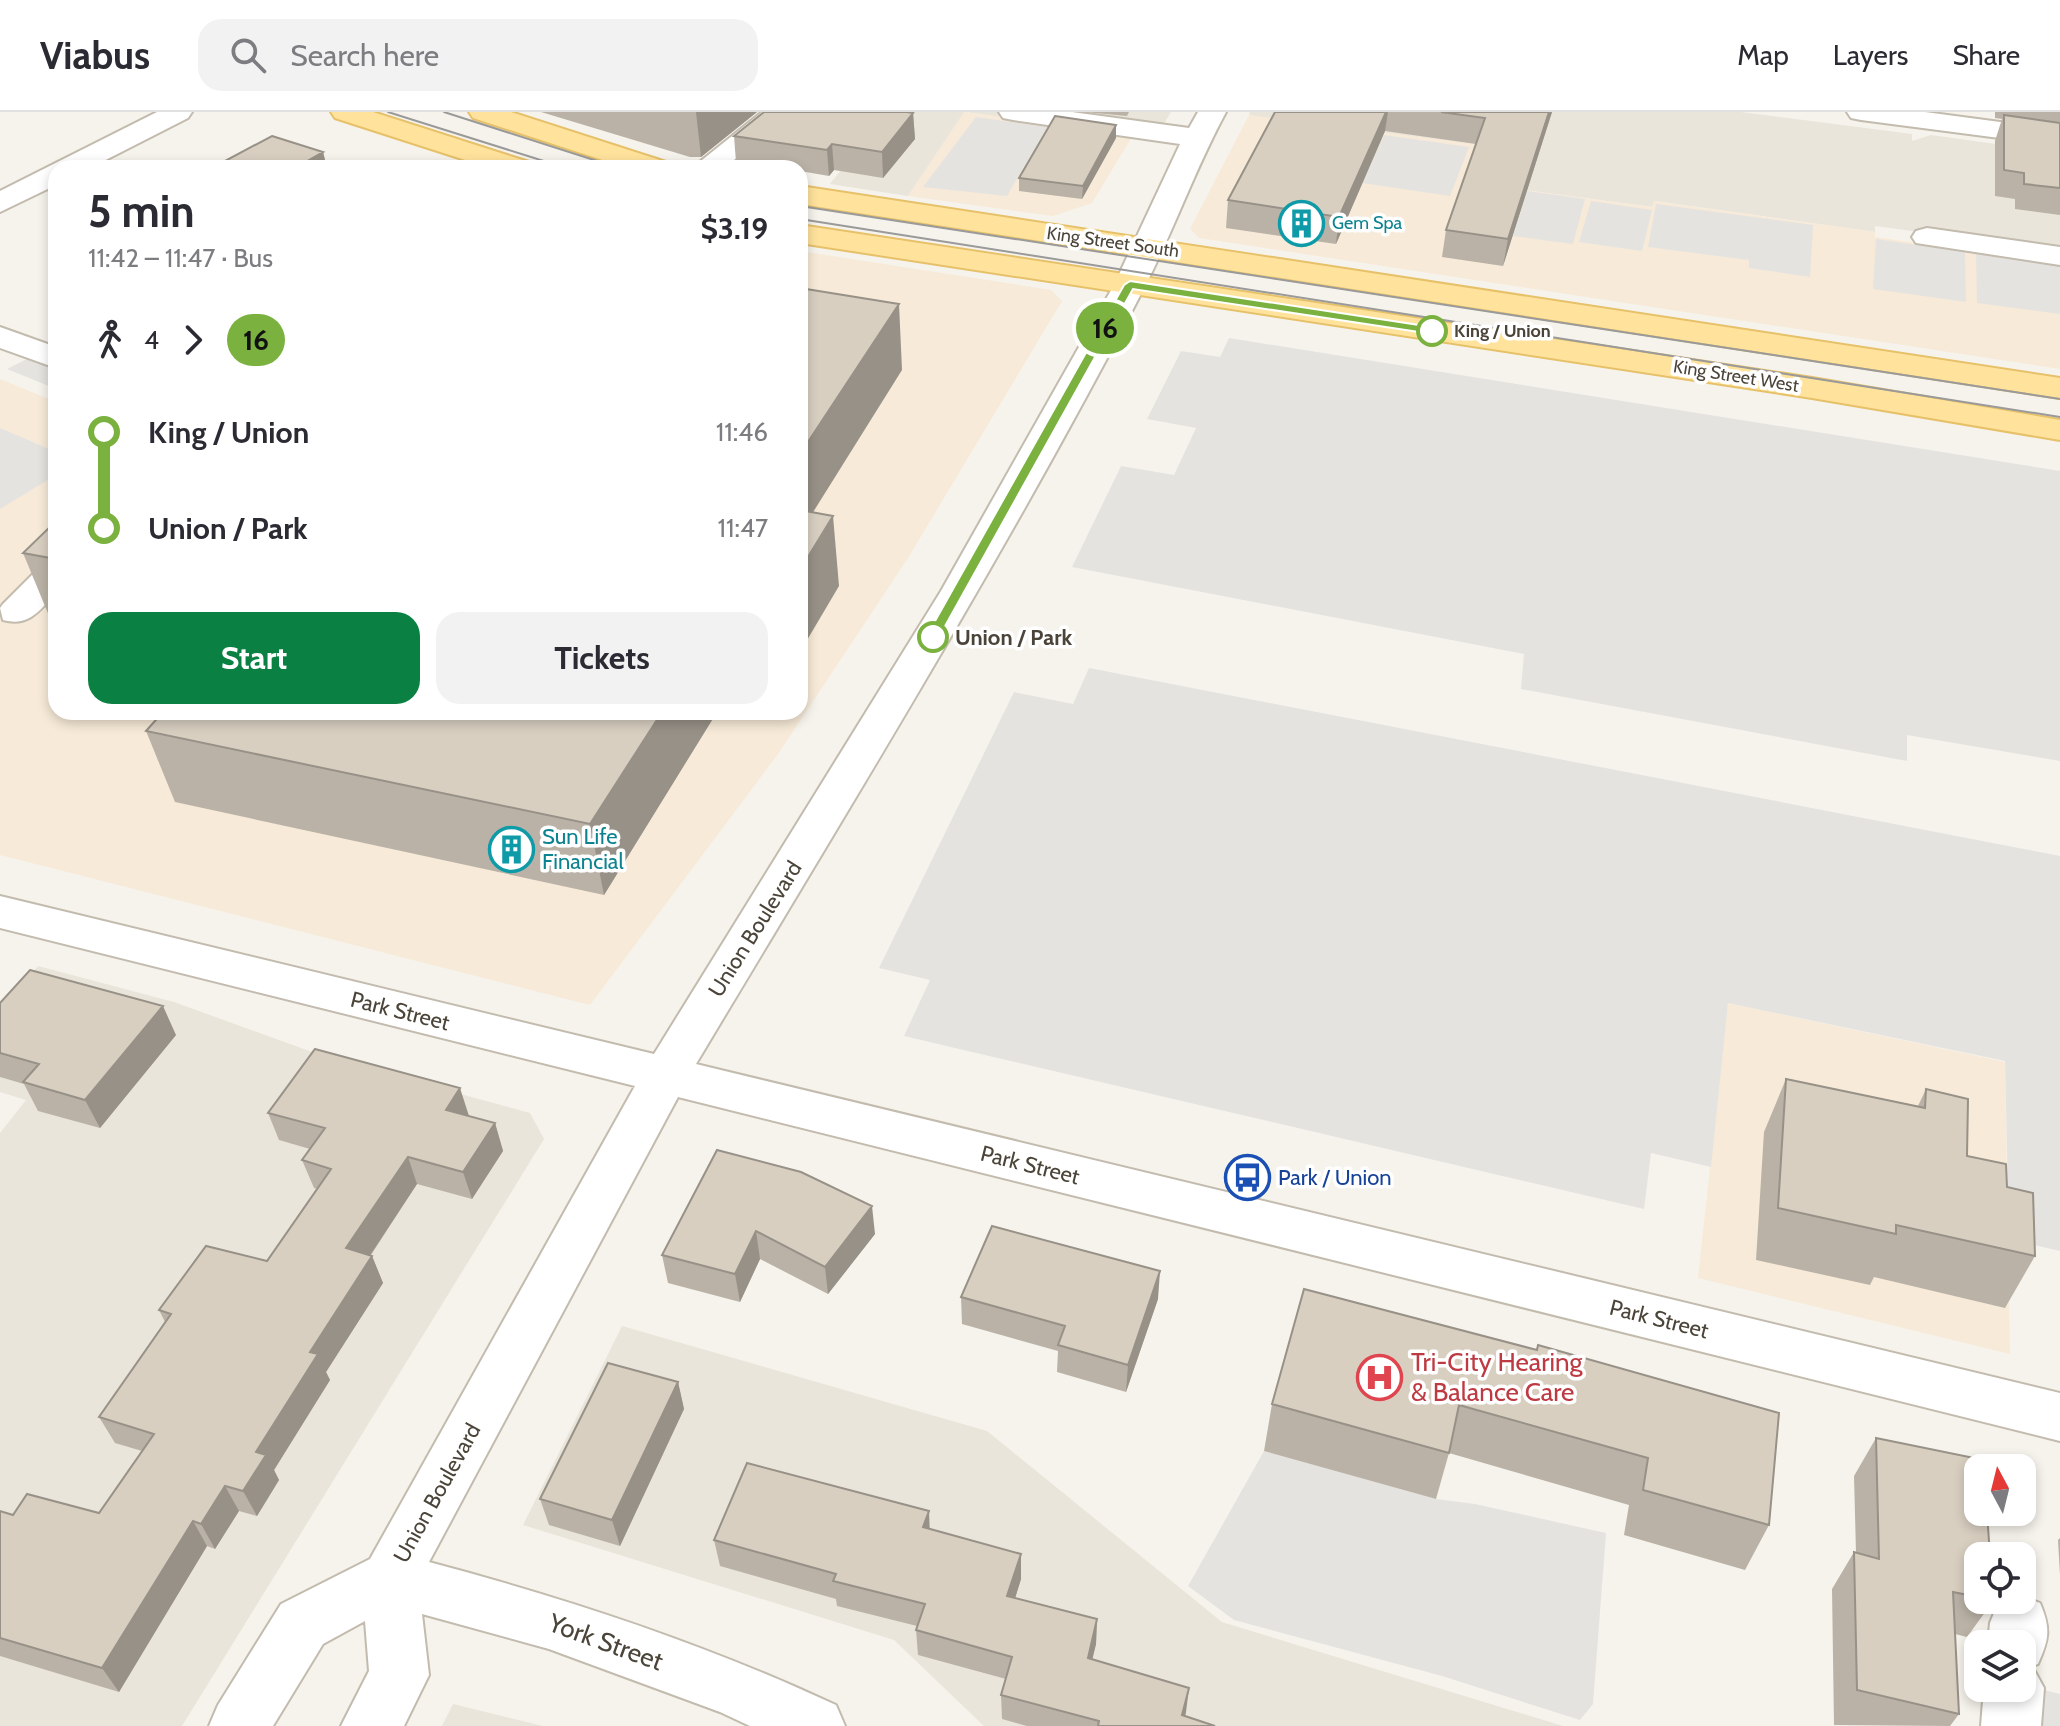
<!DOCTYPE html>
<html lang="en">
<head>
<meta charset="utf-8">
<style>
  :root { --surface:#fff; --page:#f2f2f3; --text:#2b2b33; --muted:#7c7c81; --line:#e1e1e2; --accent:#0b8043 }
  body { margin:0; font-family:Cabin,sans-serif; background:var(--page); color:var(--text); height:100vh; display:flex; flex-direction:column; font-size:30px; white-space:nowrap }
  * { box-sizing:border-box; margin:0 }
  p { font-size:26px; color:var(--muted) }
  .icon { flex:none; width:44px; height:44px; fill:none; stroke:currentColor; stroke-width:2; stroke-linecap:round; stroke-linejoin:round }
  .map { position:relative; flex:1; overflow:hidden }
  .panel { position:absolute; left:48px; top:48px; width:760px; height:560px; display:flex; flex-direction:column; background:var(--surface); border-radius:24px; box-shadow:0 4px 12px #0003 }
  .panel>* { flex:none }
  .badge { padding:0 16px; border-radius:26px; font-size:28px; line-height:52px }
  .needle { width:52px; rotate:353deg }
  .tools { position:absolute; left:1964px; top:1342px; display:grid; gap:16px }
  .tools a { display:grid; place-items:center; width:72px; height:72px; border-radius:16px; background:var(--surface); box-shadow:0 4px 12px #0003; font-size:40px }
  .map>.badge { position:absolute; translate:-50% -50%; box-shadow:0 0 0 4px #fff }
  .legs { display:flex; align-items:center; gap:12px; height:88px; padding:0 40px; font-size:26px }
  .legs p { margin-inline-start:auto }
  .overview { display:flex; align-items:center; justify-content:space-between; height:136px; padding:0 40px }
  h1 { font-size:44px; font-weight:700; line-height:60px }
  .primary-button { display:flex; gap:16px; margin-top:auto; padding:16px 40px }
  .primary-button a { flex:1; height:92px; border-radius:24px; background:var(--accent); color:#fff; font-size:32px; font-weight:700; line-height:92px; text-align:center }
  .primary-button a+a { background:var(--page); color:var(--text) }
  ul { padding:0 40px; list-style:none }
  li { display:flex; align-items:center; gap:28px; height:96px; font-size:30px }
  li i { display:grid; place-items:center; width:12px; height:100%; margin:0 10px; background:currentColor }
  li i::after { content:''; width:20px; height:20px; margin:-10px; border:6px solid; border-radius:50%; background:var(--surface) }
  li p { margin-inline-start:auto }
  li:first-child i { background:linear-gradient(#0000 50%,currentColor 0) }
  li:last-child i { background:linear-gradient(currentColor 50%,#0000 0) }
  header { display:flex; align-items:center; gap:48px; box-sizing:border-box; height:112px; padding:0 40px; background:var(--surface); border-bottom:2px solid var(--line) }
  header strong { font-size:38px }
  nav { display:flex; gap:44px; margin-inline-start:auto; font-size:28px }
  .search { width:560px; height:72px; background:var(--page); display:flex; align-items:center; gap:20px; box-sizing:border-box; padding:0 28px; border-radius:24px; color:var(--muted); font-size:30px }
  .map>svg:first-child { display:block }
  .residential { fill:#eae5da }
  .commercial { fill:#f7ead8 }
  .parking { fill:#e5e3e0 }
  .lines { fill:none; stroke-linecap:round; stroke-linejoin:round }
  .minor-casing { stroke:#c2bbae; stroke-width:4 }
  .major-casing { stroke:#e6c16a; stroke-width:4 }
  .minor { fill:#fff; fill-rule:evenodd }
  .major { fill:#ffe39c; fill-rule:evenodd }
  .tram { stroke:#9a9a9a; stroke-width:2 }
  .wall { fill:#bab2a6 }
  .shaded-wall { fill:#979187 }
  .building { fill:#d8cfc1; stroke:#979187; stroke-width:2 }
  .line-1 { fill:#7ab13f; stroke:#fff; stroke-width:2 }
  .stop-1-dot { fill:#fff; stroke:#7ab13f; stroke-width:4 }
  .labels { text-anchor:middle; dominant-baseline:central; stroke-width:7; stroke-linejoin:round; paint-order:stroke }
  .far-culture-label { font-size:18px; fill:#0d838f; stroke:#fff; text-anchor:start }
  .far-street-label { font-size:18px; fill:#4b4439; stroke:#fff }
  .far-stop-label { font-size:18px; font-weight:bold; fill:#4b4439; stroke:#fff; text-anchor:start }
  .stop-label { font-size:22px; font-weight:bold; fill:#4b4439; stroke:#fff; text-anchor:start }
  .culture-label { font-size:22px; fill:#0d838f; stroke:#fff; text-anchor:start }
  .street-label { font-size:22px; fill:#4b4439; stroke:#fff }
  .transit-label { font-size:22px; fill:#164399; stroke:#fff; text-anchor:start }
  .near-health-label { font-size:26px; fill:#be3a42; stroke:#fff; text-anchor:start }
  .near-street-label { font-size:26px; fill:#4b4439; stroke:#fff }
</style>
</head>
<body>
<header>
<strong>Viabus</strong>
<div class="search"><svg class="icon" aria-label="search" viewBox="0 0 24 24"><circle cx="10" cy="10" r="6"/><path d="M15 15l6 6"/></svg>Search here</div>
<nav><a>Map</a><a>Layers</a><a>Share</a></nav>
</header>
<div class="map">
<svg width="2060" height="1614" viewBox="0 0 2060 1614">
  <rect width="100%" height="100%" fill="#f6f3ec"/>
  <path class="residential" d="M886 0H1171L1165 10 1133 23 965 0 908 84 830 72Z
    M1250 0H1741L1912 22V29L1931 23 2060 41V139L1875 114V120L1655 89 1653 95 1470 71 1249 3Z
    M38 854 174 890 329 946 530 1001 544 1027 182 1614H0V1021L26 988 0 980V896Z
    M622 1214 987 1319 1222 1510 1563 1614H984L894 1528 523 1413Z
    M453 1592 543 1614H442Z"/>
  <path class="commercial" d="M964 0 1133 23 1092 91 1053 104 908 84Z
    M1249 3 1483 33 1471 71 1652 95 1654 89 1875 120V125L2060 151V257L1199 126 1190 117Z
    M800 139 1051 178 1062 189 908 446 778 642 590 893 0 743V267L56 290V600H800Z
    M1728 891 2005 950 2010 1242 1698 1166Z"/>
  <path class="parking" d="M976 5 1047 15 1007 84 923 75Z
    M1384 23 1469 35 1450 84 1362 71Z
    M1527 79 1585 87 1573 132 1513 124Z
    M1591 89 1652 98 1642 139 1579 130Z
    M1656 92 1813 113 1810 165 1749 156V148L1648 135Z
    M1876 127 1965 140 1966 190 1873 177Z
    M1976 141 2060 152V202L1977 191Z
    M1229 226 2060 359V649L1907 623V649L1521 577 1524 542 1072 455 1121 354 1174 363 1196 316 1147 307 1181 239 1220 245Z
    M56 232V277L7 257Z
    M0 316 56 340V363L0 397Z
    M1089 556 2060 744V1139L2009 1127 2005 949 1728 891 1711 1055 1651 1041 1644 1097 904 924 930 868 879 856 1014 580 1073 592Z
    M1264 1339 1436 1387 1475 1392 1606 1421 1593 1592 1580 1608 1442 1564 1234 1508 1188 1474Z
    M2022 1572 2060 1582V1614H1998Z"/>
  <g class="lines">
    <defs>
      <path id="minor" d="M157 0H192L188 6 90 56H56V73L0 100V79Z
        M762 0H794L724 56H692Z
        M999 0H1072L1189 16 1198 0H1226C1195 57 1174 118 1144 176 1007 441 849 696 696 952L2060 1281V1329L678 985 429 1450C569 1487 705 1532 836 1593L845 1614H750L720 1600 549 1537 422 1502 429 1563 404 1614H341L369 1559 365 1509 323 1532 273 1614H209L218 1593 281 1492 370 1447 635 974 0 816V784L654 942 941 479 1114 173 1180 32 1013 8 1003 6Z
        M1847 0H1925L2060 18V34L1861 8 1851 6Z
        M1927 116 2060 135V153L1916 131 1912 125 1916 119Z
        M0 215 56 235V256L0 236Z
        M56 449V481C39 499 29 515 3 508L0 496 3 492 43 452Z
        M2022 1484 2040 1491C2051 1517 2049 1527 2038 1552L2032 1554 2044 1576 2041 1614H1981L1984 1576H2022V1532H1988L1990 1511 1998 1491 2022 1488Z"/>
      <path id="major" d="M331 0H373L529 50 533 56H490L335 6Z
        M469 0H511L666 50 670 56H627L473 6Z
        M800 74 2060 266V286L800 92Z
        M800 113 1812 266 2060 308V328L1812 286 800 131Z"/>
    </defs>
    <use href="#minor" class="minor-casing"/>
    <use href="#major" class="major-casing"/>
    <use href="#minor" class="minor"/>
    <use href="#major" class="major"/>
    <path class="tram" d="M388 0 566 56
      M444 0 619 56
      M800 94 2060 287
      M800 107 2060 305"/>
  </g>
  <path class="wall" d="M541 0H757L701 45H690Z
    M1085 0H1129L1127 4Z
    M1275 0H1552L1503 154 1442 145 1446 118 1476 32 1385 19 1336 132 1226 116 1228 88Z
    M1995 0H2060V103L2015 97V87L1995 84V29L2002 7 1995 6Z
    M913 1 915 27 883 66 834 58 829 64 800 59V56H777L736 50 734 24Z
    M1116 26 1082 87 1019 79V66Z
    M323 40 327 56H225L223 50Z
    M56 409V512L52 511 23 441Z
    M717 600 604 783 175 690 146 619Z
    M0 891 176 923 100 1016 38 999 24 972 0 965Z
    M1786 967 1918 994 1926 977 1967 1044 2007 1075 2035 1144 2005 1196 1874 1165 1870 1173 1756 1148 1764 1020Z
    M268 1001 469 1004 495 1011 503 1039 472 1087 417 1072 371 1143 372 1144 383 1171 326 1260 330 1268 274 1358 279 1368 257 1404 239 1399 215 1437 207 1434 119 1580 0 1544V1399L13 1403 99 1401 142 1339 115 1331 99 1305 165 1210 159 1198 267 1149 317 1077 314 1076 302 1048 310 1037 279 1028Z
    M717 1038 875 1122 828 1182 760 1147 740 1190 668 1171 662 1143Z
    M961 1185 1158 1187 1126 1280 1057 1260 1058 1239 962 1212Z
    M1536 1238 1769 1413 1745 1458 1624 1423 1629 1393 1449 1341 1436 1387 1264 1339 1272 1292Z
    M678 1270 684 1297 620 1434 549 1413 540 1387Z
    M1876 1326 1978 1444V1488H1994L1967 1525 1955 1522 1959 1602 1950 1614 1834 1613 1832 1477 1854 1440 1856 1441 1854 1364Z
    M930 1417 1021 1442V1467L1015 1486 1097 1507 1096 1532 1092 1547 1186 1600 1185 1604 1215 1614H1027L1002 1607 1001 1583 1006 1567 918 1543 916 1518 917 1514 837 1494 836 1487 720 1454 714 1428Z
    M2060 1426V1463L2058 1428Z"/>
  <path class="shaded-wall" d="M696 0H757L701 45Z
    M1386 0H1388L1385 19 1336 132 1339 105Z
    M1549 0H1552L1503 154 1508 127Z
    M913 1 915 27 883 66 882 40Z
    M1116 13V26L1082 87 1083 74Z
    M832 32 834 58 829 64 827 38Z
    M323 40 327 56H295Z
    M899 192 902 258 800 421V342Z
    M833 404 839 474 800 540V458Z
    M662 600H717L604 783 590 712Z
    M163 894 176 923 100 1016 85 988Z
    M460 976 469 1004 446 998Z
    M495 1011 503 1039 472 1087 463 1060Z
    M408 1045 417 1072 357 1163 346 1136Z
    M872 1094 875 1122 828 1182 825 1155Z
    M756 1119 760 1147 740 1190 735 1162Z
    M372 1144 383 1171 326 1260 330 1268 274 1358 279 1368 257 1404 243 1379 256 1340 310 1240Z
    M1160 1159 1158 1187 1126 1280 1128 1253Z
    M678 1270 684 1297 620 1434 612 1408Z
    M225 1374 239 1399 215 1437 201 1412Z
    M929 1399 930 1425 923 1415Z
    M193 1409 207 1434 119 1580 102 1556Z
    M1021 1442V1467L1008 1509 1007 1484Z
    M1097 1507 1096 1532 1087 1570 1088 1546Z
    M1189 1576 1186 1600 1182 1614V1603Z"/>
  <path class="building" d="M764 0H907L913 1 882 40 832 32 827 38 734 24Z
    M1275 0H1386L1339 105 1228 88Z
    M1441 0H1549L1508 127 1446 118 1485 6Z
    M2004 3 2060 11V76L2024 72V61L2004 58Z
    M1055 4 1116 13 1083 74 1019 66Z
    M272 24 323 40 295 56H241L223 50Z
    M800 176 899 192 800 342Z
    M800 398 833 404 800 458Z
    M56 409V447L23 441Z
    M163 600H662L590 712 146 619Z
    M30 858 163 894 85 988 23 970 39 952 0 941V891Z
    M315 937 460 976 446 998 495 1011 463 1060 408 1045 346 1136 372 1144 310 1240 318 1242 256 1340 266 1343 243 1379 225 1374 201 1412 193 1409 102 1556 0 1526V1399L13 1403 27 1382 99 1401 154 1322 99 1305 171 1202 159 1198 206 1134 267 1149 331 1057 302 1048 325 1016 268 1001Z
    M1786 967 1925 996 1926 977 1968 987 1967 1044 2006 1052 2007 1075 2033 1081 2035 1144 1896 1113V1122L1778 1096Z
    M717 1038 801 1060 872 1094 825 1155 756 1119 735 1162 662 1143Z
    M992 1114 1160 1159 1128 1253 1058 1233 1065 1214 961 1185Z
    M1304 1177 1537 1238 1538 1233 1779 1301 1769 1413 1643 1378 1648 1346 1459 1293 1449 1341 1272 1292Z
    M608 1251 678 1270 612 1408 540 1387Z
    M1876 1326 1984 1348V1356H1978V1400H1987L1990 1444H1978V1485L1953 1480 1959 1602 1857 1578 1854 1440 1879 1447Z
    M747 1351 929 1399 923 1415 1021 1442 1007 1484 1097 1507 1088 1546 1189 1576 1182 1603 1215 1614H1098L1099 1609 1001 1583 1012 1545 916 1518 925 1492 833 1469 836 1462 714 1428Z"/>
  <path class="line-1" d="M1130 169 1432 215 1437 219 1432 222 1133 177 939 525 933 530 928 528 926 525 1124 173Z"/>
  <defs>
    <symbol id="building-ring" viewBox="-11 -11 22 22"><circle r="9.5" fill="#fff" stroke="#0f9aa8" stroke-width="1.5"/><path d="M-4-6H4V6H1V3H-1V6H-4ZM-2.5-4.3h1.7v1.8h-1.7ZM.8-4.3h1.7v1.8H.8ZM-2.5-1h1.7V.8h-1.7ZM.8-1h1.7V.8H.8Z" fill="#0f9aa8"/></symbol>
    <symbol id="bus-ring" viewBox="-11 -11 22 22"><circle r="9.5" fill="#fff" stroke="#1a4fb4" stroke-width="1.5"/><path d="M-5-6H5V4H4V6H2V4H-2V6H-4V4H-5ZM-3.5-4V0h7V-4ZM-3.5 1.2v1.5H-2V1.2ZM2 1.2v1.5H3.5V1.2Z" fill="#1a4fb4"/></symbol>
    <symbol id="hospital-ring" viewBox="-11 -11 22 22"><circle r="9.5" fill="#fff" stroke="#e0444e" stroke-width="1.5"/><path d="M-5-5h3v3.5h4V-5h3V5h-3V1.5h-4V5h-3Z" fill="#e0444e"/></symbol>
  </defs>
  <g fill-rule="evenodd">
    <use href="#building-ring" x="1276" y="86" width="51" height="51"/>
    <use href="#building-ring" x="486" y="712" width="51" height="51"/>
    <use href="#bus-ring" x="1222" y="1040" width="51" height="51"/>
    <use href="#hospital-ring" x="1354" y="1240" width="51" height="51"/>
  </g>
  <g class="stop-1-dot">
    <circle cx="1432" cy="219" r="14"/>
    <circle cx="933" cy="525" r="14"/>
  </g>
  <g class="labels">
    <g class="far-culture-label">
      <text x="1332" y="111">Gem Spa</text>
    </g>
    <g class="far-street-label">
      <text transform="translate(1113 130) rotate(8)">King Street South</text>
      <text transform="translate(1736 264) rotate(9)">King Street West</text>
    </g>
    <g class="far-stop-label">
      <text x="1454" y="219">King / Union</text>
    </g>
    <g class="stop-label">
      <text x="955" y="525">Union / Park</text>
    </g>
    <g class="culture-label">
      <text x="542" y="724">Sun Life<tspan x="542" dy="25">Financial</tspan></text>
    </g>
    <g class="street-label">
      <text transform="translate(755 817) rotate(-58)">Union Boulevard</text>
      <text transform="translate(400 899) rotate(14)">Park Street</text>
      <text transform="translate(1030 1053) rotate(14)">Park Street</text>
      <text transform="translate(1659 1207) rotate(14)">Park Street</text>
      <text transform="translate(437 1381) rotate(-61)">Union Boulevard</text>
    </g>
    <g class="transit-label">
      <text x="1278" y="1065">Park / Union</text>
    </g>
    <g class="near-health-label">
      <text x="1411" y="1250">Tri-City Hearing<tspan x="1411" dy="30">&amp; Balance Care</tspan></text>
    </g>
    <g class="near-street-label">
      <text transform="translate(606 1530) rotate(20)">York Street</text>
    </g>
  </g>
</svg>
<div class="tools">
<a><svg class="needle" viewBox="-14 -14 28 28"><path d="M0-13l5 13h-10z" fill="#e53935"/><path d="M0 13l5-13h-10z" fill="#7c7c81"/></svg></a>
<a><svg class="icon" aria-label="locate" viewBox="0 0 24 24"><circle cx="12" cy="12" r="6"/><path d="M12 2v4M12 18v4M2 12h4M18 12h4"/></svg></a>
<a><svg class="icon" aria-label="layers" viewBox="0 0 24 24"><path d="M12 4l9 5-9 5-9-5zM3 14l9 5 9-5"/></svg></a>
</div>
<b class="badge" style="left:1105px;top:216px;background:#7ab13f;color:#111">16</b>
<section class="panel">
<div class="overview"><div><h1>5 min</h1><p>11:42 – 11:47 · Bus</p></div><b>$3.19</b></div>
<div class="legs"><svg class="icon" aria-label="walk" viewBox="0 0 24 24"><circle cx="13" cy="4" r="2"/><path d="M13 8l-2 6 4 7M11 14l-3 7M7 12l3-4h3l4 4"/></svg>4<svg class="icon" aria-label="forward" viewBox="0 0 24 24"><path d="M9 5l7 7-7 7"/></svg><b class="badge" style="background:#7ab13f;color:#111">16</b></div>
<ul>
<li><i style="color:#7ab13f"></i><b>King / Union</b><p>11:46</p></li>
<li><i style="color:#7ab13f"></i><b>Union / Park</b><p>11:47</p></li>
</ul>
<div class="primary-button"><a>Start</a><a>Tickets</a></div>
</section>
</div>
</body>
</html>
